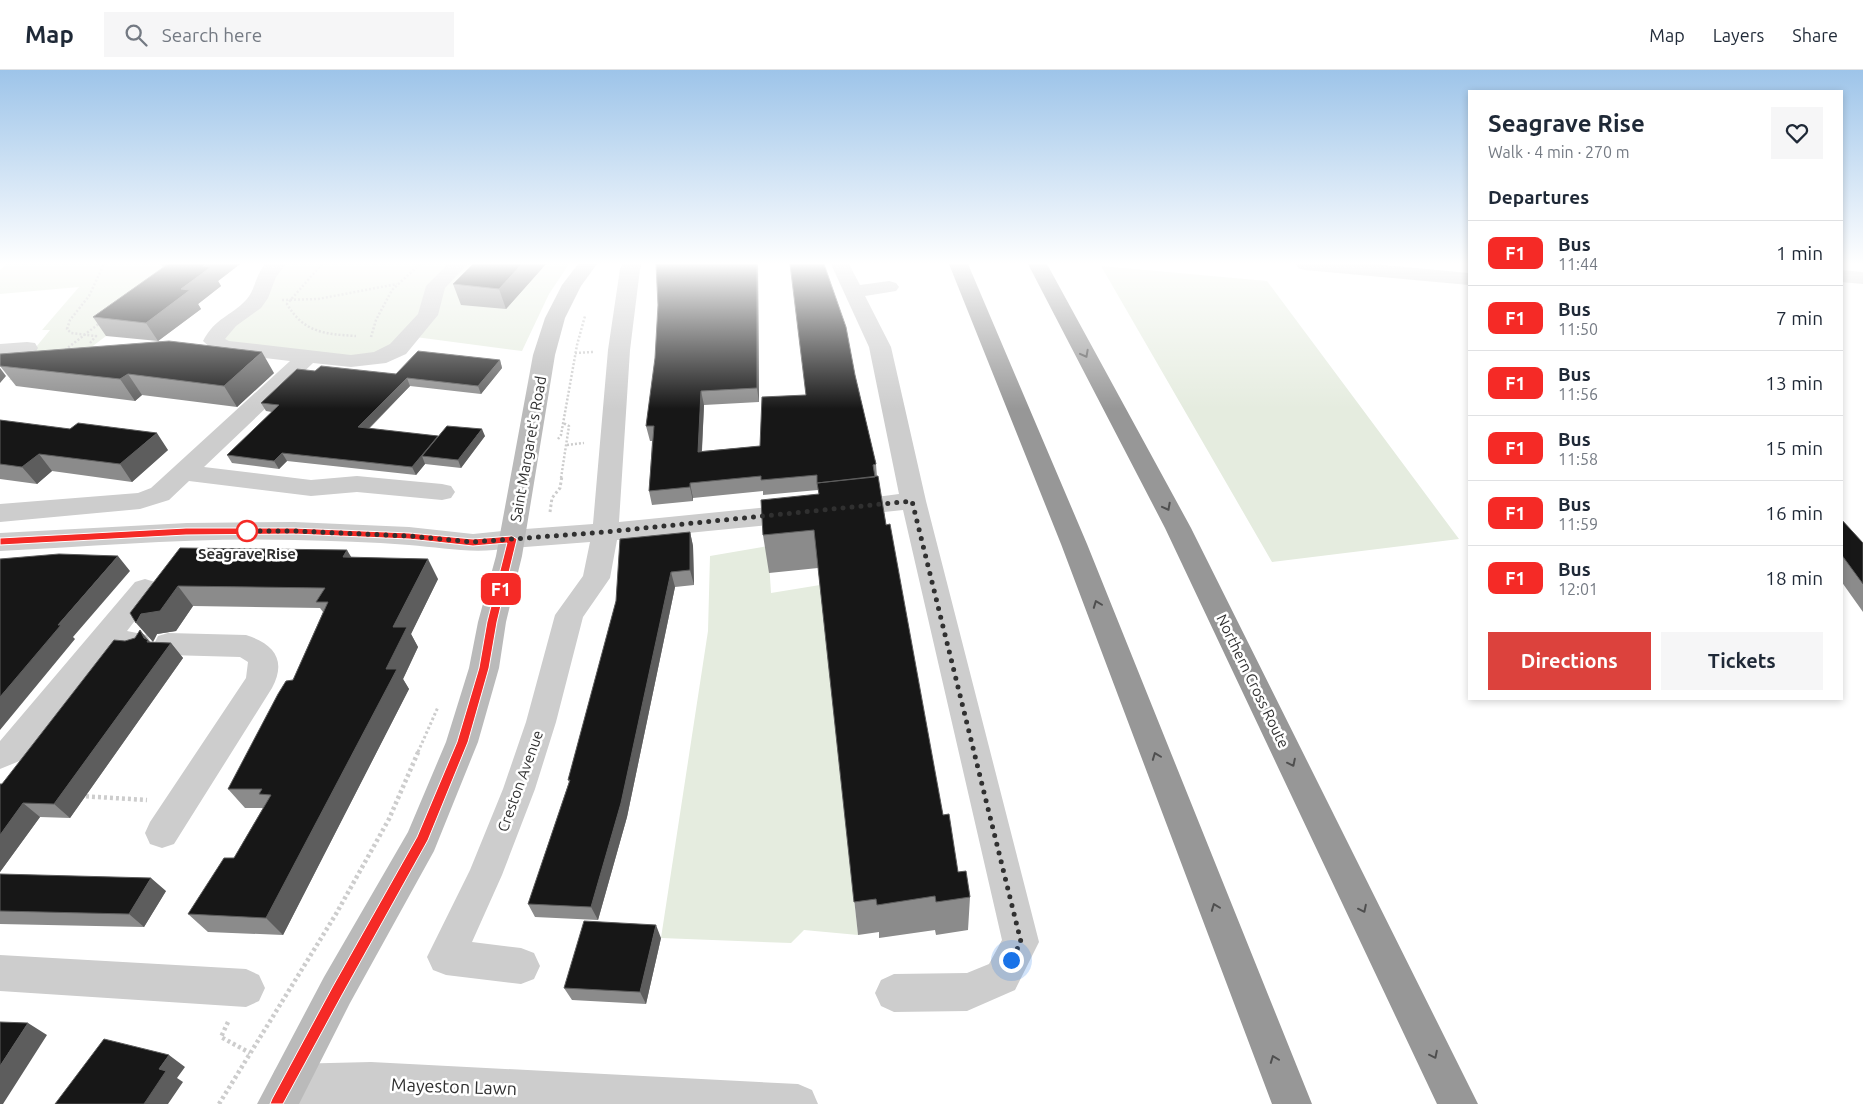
<!DOCTYPE html>
<html lang="en">
<head>
<meta charset="utf-8">
<style>
  :root { --surface:#fff; --page:#f6f6f7; --text:#1f2937; --muted:#747a83; --line:#e0e1e3; --accent:#dc423d }
  body { margin:0; font-family:Ubuntu,sans-serif; background:var(--page); color:var(--text); height:100vh; display:flex; flex-direction:column; font-size:19px; white-space:nowrap }
  * { box-sizing:border-box; margin:0 }
  p { font-size:16px; color:var(--muted) }
  .icon { flex:none; width:28px; height:28px; fill:none; stroke:currentColor; stroke-width:2; stroke-linecap:round; stroke-linejoin:round }
  .map { position:relative; flex:1; overflow:hidden }
  .panel { position:absolute; left:1468px; top:20px; width:375px; height:610px; display:flex; flex-direction:column; background:var(--surface); border-radius:0px; box-shadow:0 2px 8px #0003 }
  .panel>* { flex:none }
  .badge { padding:0 10px; border-radius:8px; font-size:18px; line-height:32px }
  .you { position:absolute; width:25px; height:25px; margin:-12px; border:4px solid #fff; border-radius:50%; background:#1a73e8; box-shadow:0 0 0 8px #1a73e833 }
  .map>.badge { position:absolute; translate:-50% -50%; box-shadow:0 0 0 2px #fff }
  h2 { padding:0 20px; font-size:19px; line-height:45px }
  .round { display:grid; place-items:center; flex:none; width:52px; height:52px; border-radius:0px; background:var(--page) }
  .head { display:flex; align-items:center; justify-content:space-between; height:85px; padding:0 20px }
  h1 { font-size:24px; font-weight:700; line-height:38px }
  .cta { display:flex; gap:10px; margin-top:auto; padding:10px 20px }
  .cta a { flex:1; height:58px; border-radius:0px; background:var(--accent); color:#fff; font-size:20px; font-weight:700; line-height:58px; text-align:center }
  .cta a+a { background:var(--page); color:var(--text) }
  ul { padding:0; list-style:none }
  li { display:flex; align-items:center; gap:15px; height:65px; padding:0 20px; border-top:1px solid var(--line) }
  li div { flex:1 }
  li b { display:block; font-size:19px }
  li em { font-style:normal }
  li .badge { min-width:55px; font-weight:700; text-align:center }
  header { display:flex; align-items:center; gap:30px; box-sizing:border-box; height:70px; padding:0 25px; background:var(--surface); border-bottom:1px solid var(--line) }
  header strong { font-size:24px }
  nav { display:flex; gap:28px; margin-inline-start:auto; font-size:18px }
  .search { width:350px; height:45px; background:var(--page); display:flex; align-items:center; gap:12px; box-sizing:border-box; padding:0 18px; border-radius:0px; color:var(--muted); font-size:19px }
  .map>svg:first-child { display:block }
  .green { fill:#e5ecdf }
  .lines { fill:none; stroke-linecap:round; stroke-linejoin:round }
  .path-far2 { stroke:#cdcdcd; stroke-width:2.5; stroke-dasharray:2 2; stroke-linecap:butt }
  .path-far1 { stroke:#cdcdcd; stroke-width:3; stroke-dasharray:2.5 2.5; stroke-linecap:butt }
  .path { stroke:#cdcdcd; stroke-width:4.5; stroke-dasharray:3 3; stroke-linecap:butt }
  .minor { fill:#cdcdcd; fill-rule:evenodd }
  .tertiary { fill:#cdcdcd; fill-rule:evenodd }
  .secondary { fill:#bababa; fill-rule:evenodd }
  .motorway { fill:#979797; fill-rule:evenodd }
  .wall { fill:#8b8b8b }
  .shaded-wall { fill:#5d5d5d }
  .building { fill:#171717; stroke:#5d5d5d }
  .oneway { stroke:#4f4f4f }
  .line { fill:#f52a26; stroke:#fff }
  .walk { stroke:#303030; stroke-width:5; stroke-dasharray:0 9 }
  .stop-dot { fill:#fff; stroke:#f52a26; stroke-width:2.5 }
  .labels { text-anchor:middle; dominant-baseline:central; stroke-width:5; stroke-linejoin:round; paint-order:stroke }
  .street-label { font-size:15px; fill:#303030; stroke:#fff }
  .stop-label { font-size:15px; font-weight:bold; fill:#303030; stroke:#fff }
  .near-street-label { font-size:18px; fill:#303030; stroke:#fff }
</style>
</head>
<body>
<header>
<strong>Map</strong>
<div class="search"><svg class="icon" aria-label="search" viewBox="0 0 24 24"><circle cx="10" cy="10" r="6"/><path d="M15 15l6 6"/></svg>Search here</div>
<nav><a>Map</a><a>Layers</a><a>Share</a></nav>
</header>
<div class="map">
<svg width="1863" height="1034" viewBox="0 0 1863 1034">
  <rect width="100%" height="100%" fill="#fff"/>
  <path class="green" d="M6 194H195L118 257 53 306 9 310 50 260H42L79 217 0 224V200Z
    M278 194H569L549 224 522 281 408 266 378 288 224 277 218 261 258 229Z
    M1101 196 1267 211 1459 469 1272 492Z
    M768 476 771 523 820 515 858 865 804 860 791 873 661 868 708 561 710 486Z"/>
  <g class="lines">
    <path class="path-far2" d="M322 194 287 234C304 263 325 264 356 266
      M282 230 318 229 397 214
      M371 267 376 250 392 220 420 194
      M90 273 96 266 71 263 67 259 70 250 89 226 104 194
      M65 280 101 252
      M575 283 593 282
      M558 369 561 365 577 275 585 246
      M567 375 584 373
      M561 408 569 356 563 353"/>
    <path class="path-far1" d="M550 442 552 428 560 418 562 406
      M418 682 438 637"/>
    <path class="path" d="M80 726 147 730
      M228 952 221 967 250 983
      M219 1034 336 844 389 749 419 680"/>
    <path class="minor" d="M265 194H286L276 207 268 228 261 238 236 256 225 269 229 271 351 285 374 282 390 274 418 244 426 216 448 194H468L445 218 438 245 406 284 386 293 351 297 313 293 204 397 311 410 357 406 442 414 451 416 455 422 451 428 442 430 357 422 311 426 189 411 169 430 140 439 0 452V434L138 423 151 418 290 291 223 283 215 282 203 271C216 247 230 247 246 230 255 221 255 206 265 194Z
      M623 194H642L640 199 630 280 619 452 799 434 808 437 812 443 808 449 799 452 617 470 610 508 583 547 556 652 535 719 502 805 472 872 521 878 534 883 540 896 534 909 521 914 446 905 433 900 427 887 470 800 503 719 526 652 555 545 583 506 590 472 512 478 503 475 499 469 503 463 512 460 593 454 608 280 620 199Z
      M831 194H849L860 215 889 211 896 213 899 217 896 221 865 226 891 277 926 431 1039 872 1015 920 967 941 894 942 881 936 875 923 881 910 894 904 967 903 989 894 1002 870 903 440 847 446 838 444 834 438 838 432 899 424 869 277Z
      M1296 194H1373L1469 203V215L1305 200 1298 198Z
      M1841 200 1863 202V214L1841 212Z
      M27 272 35 273 38 278 35 283 0 286V274Z
      M145 509 155 512 159 519 127 561 147 565 151 573 147 581 137 584 110 582 22 690 0 699V671L135 512Z
      M168 563 246 565C274 574 287 590 272 618L174 774 162 778 150 774 145 763 150 752 246 608 248 592 240 587 168 585 158 582 154 574 158 566Z
      M0 885 246 899 259 905 265 918 259 931 246 937 0 921Z
      M371 992 798 1014 812 1020 818 1034H289L275 1028 269 1014 275 1000 289 994Z"/>
    <path class="tertiary" d="M294 452 409 457 473 464 512 460 521 463 525 469 521 475C483 486 447 478 409 475 371 472 333 471 295 470 197 467 98 476 0 481V463L187 453Z"/>
    <path class="secondary" d="M578 194H597L581 216 565 248 555 285 522 486 506 552 499 598 478 672 434 781 350 933 299 1034H257L324 907 408 762 446 672 469 598 478 552 496 486 533 285 545 248 562 215Z"/>
    <path class="motorway" d="M949 194H968L1087 474 1312 1034H1272L1061 474Z
      M1028 194H1047L1191 458 1478 1034H1437L1165 458Z"/>
  </g>
  <path class="wall" d="M161 194H240L218 211 221 216 198 234 201 239 158 271 106 266 93 247 163 198Z
    M546 194 506 239 461 235 453 214Z
    M758 194 759 332 704 335 702 381 760 376 806 325 855 305 876 394 877 407 943 745 958 802 970 827 968 860 936 865 935 860 879 868V862L858 865 818 498 769 503 763 465 819 424 818 420 763 425V421L693 428V431L652 435 649 421 652 371H650L646 356Z
    M0 284 274 303 237 337 142 325 135 331 16 316 0 296Z
    M500 290 502 298 481 324 410 316 369 359 438 366H485L461 398 425 394 416 405 287 391 279 399 232 393 227 385 272 342 266 341 261 333 315 301 396 304Z
    M0 350 168 380 132 412 52 401 37 414 0 409Z
    M1841 449 1863 473V542L1841 511Z
    M690 462 693 476 694 515 675 517 627 747 598 850 535 847 528 834 569 712 568 710 616 531Z
    M180 478 351 487 438 509 411 564 418 577 403 609 409 619 283 865 208 862 188 844 234 788 263 738H245L228 719 293 610 323 542 320 538 193 536 176 561 157 564 153 572 171 573 183 588 70 748 40 747 0 802 2 714 135 568 140 560 150 572H153Z
    M0 804 166 821 144 857 0 854Z
    M661 868 646 934 572 930 564 918Z"/>
  <path class="shaded-wall" d="M206 194H240L218 211 221 216 198 234 201 239 158 271 146 253 181 219Z
    M522 194H546L506 239 499 219Z
    M757 194H758L759 332 757 318Z
    M262 282 274 303 237 337 224 316Z
    M500 290 502 298 481 324 478 316Z
    M0 298 6 306 0 313Z
    M128 304 142 325 135 331 120 309Z
    M407 308 410 316 362 365 358 357Z
    M701 321 704 335 701 396 698 382Z
    M482 359 485 366 461 398 458 390Z
    M157 363 168 380 132 412 120 394Z
    M438 366 422 386 425 394 416 405 412 397Z
    M282 383 287 391 279 399 274 391Z
    M39 384 52 401 37 414 22 397Z
    M690 413 693 428V431L690 417Z
    M690 462 693 476 694 515 690 500Z
    M347 480 359 500 343 487Z
    M118 486 130 501 73 567 75 569 0 660V627L58 555Z
    M428 489 438 509 411 564 418 577 403 609 409 619 283 865 266 848 386 599 393 557Z
    M671 502 675 517 627 747 598 850 591 837Z
    M178 516 193 536 176 561 157 564 153 572 136 553 141 544Z
    M140 560 160 585 144 568Z
    M171 573 183 588 70 748 54 734Z
    M23 733 40 747 0 802V765Z
    M151 808 166 821 144 857 129 844Z
    M656 855 661 868 646 934 640 922Z
    M28 953 47 965 3 1034H0V996Z
    M169 985 185 997 177 1008 183 1012 168 1034H144L159 999Z"/>
  <path class="building" d="M168 194H206L203 196 211 197 181 219 190 220 146 253 93 247Z
    M473 194H522L499 219 453 214Z
    M656 194H757V318L701 321 698 382 760 376 762 327 806 325 790 194H824L846 257 855 305 876 394 873 395 875 407 817 413V405L761 410V406L690 413V417L649 421 654 356H646L655 288 658 235Z
    M169 271 262 282 224 316 128 304 120 309 0 296V284Z
    M418 281 500 290 478 316 407 308 358 357 438 366 412 397 282 383 274 391 227 385 279 335 261 333 297 299 315 301 321 296 396 304Z
    M0 350 70 359 78 353 157 363 120 394 39 384 22 397 0 394Z
    M447 356 482 359 458 390 422 386Z
    M878 406 886 455 890 454 943 745 949 744 958 802 966 801 970 827 936 832 935 826 877 835 876 829 854 832 814 460 763 465 761 430 819 424 817 413Z
    M1841 449 1863 473V514L1841 484Z
    M690 462V500L671 502 621 733 591 837 528 834 570 710H568L616 531 620 469Z
    M180 478 347 480 343 487 428 489 393 557H407L386 599H397L266 848 188 844 224 788H234L271 725 259 724 262 719H228L278 624 286 611 293 610 328 532H316L325 518 178 516 160 541 141 544 136 553 130 543Z
    M59 484 118 486 58 555H61L0 627V489Z
    M140 560 144 568 148 570 147 572 171 573 54 734 23 733 0 765V714H2L114 570 125 571 135 568Z
    M0 804 151 808 129 844 0 841Z
    M584 851 656 855 640 922 564 918Z
    M0 952 28 953 0 996Z
    M104 969 169 985 159 999 166 1001 144 1034H55Z"/>
  <defs><path id="oneway-chevron" d="M-2-3.5L2.5 0L-2 3.5" fill="none" stroke-width="1.6" stroke-linecap="round" stroke-linejoin="round" transform="scale(1.25)"/></defs>
  <g class="oneway">
    <use href="#oneway-chevron" transform="translate(1085 284) rotate(62)"/>
    <use href="#oneway-chevron" transform="translate(1167 437) rotate(62)"/>
    <use href="#oneway-chevron" transform="translate(1097 534) rotate(-111)"/>
    <use href="#oneway-chevron" transform="translate(1156 686) rotate(-111)"/>
    <use href="#oneway-chevron" transform="translate(1292 693) rotate(64)"/>
    <use href="#oneway-chevron" transform="translate(1215 837) rotate(-111)"/>
    <use href="#oneway-chevron" transform="translate(1363 839) rotate(64)"/>
    <use href="#oneway-chevron" transform="translate(1434 985) rotate(64)"/>
    <use href="#oneway-chevron" transform="translate(1274 989) rotate(-111)"/>
  </g>
  <linearGradient id="sky" x2="0" y2="1"><stop stop-color="#9dc4e9"/><stop offset="0.57" stop-color="#fff"/><stop offset="1" stop-color="#fff" stop-opacity="0"/></linearGradient>
  <rect width="1863" height="339" fill="url(#sky)"/>
  <path class="line" d="M186 458H294L409 463 473 469 512 466 517 469 497 552 489 598 468 672 428 770 342 925 283 1034H270L272 1029 333 916 417 767 457 672 479 598 487 552 507 473 473 476 409 469 294 464 186 465 0 475V468Z"/>
  <g class="lines">
    <path class="walk" d="M247 461H240H294L409 466 473 472 605 462 912 431 1021 872 1011 890"/>
  </g>
  <circle class="stop-dot" cx="247" cy="461" r="10"/>
  <g class="labels">
    <g class="street-label">
      <text transform="translate(528 379) rotate(-80)">Saint Margaret's Road</text>
      <text transform="translate(1253 611) rotate(64)">Northern Cross Route</text>
      <text transform="translate(520 711) rotate(-70)">Creston Avenue</text>
    </g>
    <g class="stop-label">
      <text x="247" y="483">Seagrave Rise</text>
    </g>
    <g class="near-street-label">
      <text transform="translate(454 1016) rotate(2)">Mayeston Lawn</text>
    </g>
  </g>
</svg>
<div class="you" style="left:1011px;top:890px"></div>
<b class="badge" style="left:501px;top:519px;background:#f52a26;color:#fff">F1</b>
<section class="panel">
<div class="head"><div><h1>Seagrave Rise</h1><p>Walk · 4 min · 270 m</p></div><a class="round"><svg class="icon" aria-label="heart" viewBox="0 0 24 24"><path d="M12 20l-8-8c-3-5 5-10 8-4 3-6 11-1 8 4z"/></svg></a></div>
<h2>Departures</h2>
<ul>
<li><span class="badge" style="background:#f52a26;color:#fff">F1</span><div><b>Bus</b><p>11:44</p></div><em>1 min</em></li>
<li><span class="badge" style="background:#f52a26;color:#fff">F1</span><div><b>Bus</b><p>11:50</p></div><em>7 min</em></li>
<li><span class="badge" style="background:#f52a26;color:#fff">F1</span><div><b>Bus</b><p>11:56</p></div><em>13 min</em></li>
<li><span class="badge" style="background:#f52a26;color:#fff">F1</span><div><b>Bus</b><p>11:58</p></div><em>15 min</em></li>
<li><span class="badge" style="background:#f52a26;color:#fff">F1</span><div><b>Bus</b><p>11:59</p></div><em>16 min</em></li>
<li><span class="badge" style="background:#f52a26;color:#fff">F1</span><div><b>Bus</b><p>12:01</p></div><em>18 min</em></li>
</ul>
<div class="cta"><a>Directions</a><a>Tickets</a></div>
</section>
</div>
</body>
</html>
